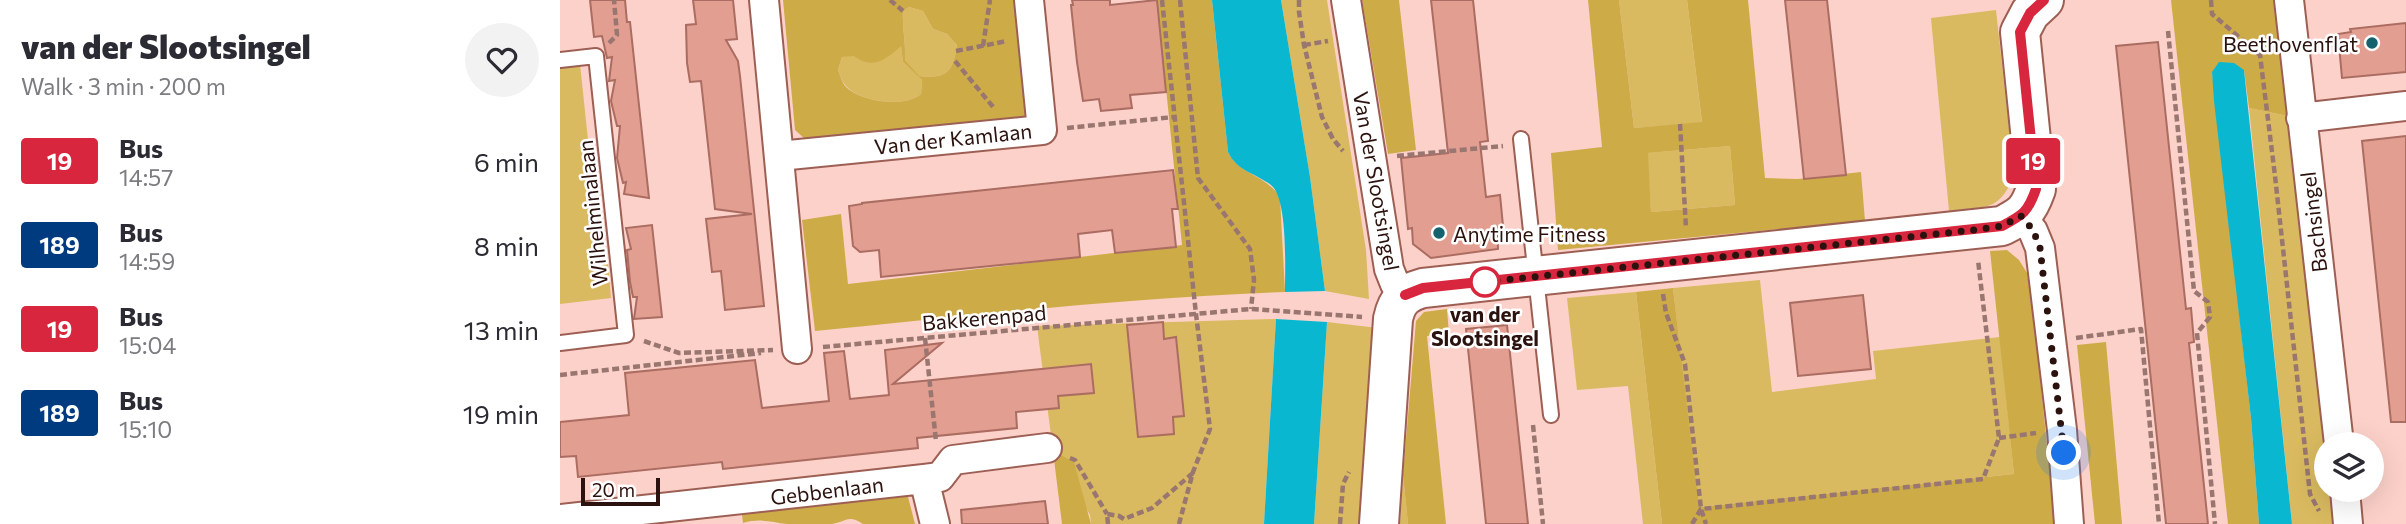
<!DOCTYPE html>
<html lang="en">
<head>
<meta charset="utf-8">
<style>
  :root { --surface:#fff; --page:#f2f2f3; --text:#2b2b33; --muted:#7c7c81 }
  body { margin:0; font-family:Commissioner,sans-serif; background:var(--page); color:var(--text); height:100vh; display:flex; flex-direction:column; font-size:26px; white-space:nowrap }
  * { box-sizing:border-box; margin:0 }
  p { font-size:23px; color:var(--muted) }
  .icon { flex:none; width:38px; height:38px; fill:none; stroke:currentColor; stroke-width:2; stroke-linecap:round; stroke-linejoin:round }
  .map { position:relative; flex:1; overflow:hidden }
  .drawer { display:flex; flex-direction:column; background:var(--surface); width:560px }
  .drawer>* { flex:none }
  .badge { padding:0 14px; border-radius:5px; font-size:24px; line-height:46px }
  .buttons { position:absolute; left:1754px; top:432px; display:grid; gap:14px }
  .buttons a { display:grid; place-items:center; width:70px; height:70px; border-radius:50%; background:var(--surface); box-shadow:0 7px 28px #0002; font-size:35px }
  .scale { position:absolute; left:21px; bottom:18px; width:79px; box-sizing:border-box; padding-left:7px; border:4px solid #2b120e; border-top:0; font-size:19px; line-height:24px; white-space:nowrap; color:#2b120e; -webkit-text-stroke:5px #fefefe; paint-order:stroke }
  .you { position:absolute; width:35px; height:35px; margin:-18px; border:5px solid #fff; border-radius:50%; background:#1a73e8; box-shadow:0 0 0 10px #1a73e833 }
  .map>.badge { position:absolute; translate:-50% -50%; box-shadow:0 0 0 4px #fff }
  .round { display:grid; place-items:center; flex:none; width:74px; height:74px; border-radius:37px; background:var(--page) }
  .overview { display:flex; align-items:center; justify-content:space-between; height:119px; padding:0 21px }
  h1 { font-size:33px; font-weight:800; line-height:52px }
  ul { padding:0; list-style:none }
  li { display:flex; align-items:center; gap:21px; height:84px; padding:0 21px }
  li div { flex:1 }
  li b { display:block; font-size:26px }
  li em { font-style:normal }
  li .badge { min-width:77px; font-weight:700; text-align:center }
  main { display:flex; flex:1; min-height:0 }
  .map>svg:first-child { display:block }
  .green { fill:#d9ba60 }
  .forest { fill:#cdac48; fill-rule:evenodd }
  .water { fill:#09b8d0 }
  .building { fill:#e19e91; stroke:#ab6c61; stroke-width:2 }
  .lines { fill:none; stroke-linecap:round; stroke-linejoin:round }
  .lane-casing { stroke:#9d5f54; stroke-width:18 }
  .street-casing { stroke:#9d5f54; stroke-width:32 }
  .secondary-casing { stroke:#9d5f54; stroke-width:42 }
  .path { stroke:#997770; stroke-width:4.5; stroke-dasharray:7 3.5; stroke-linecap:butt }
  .lane { stroke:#fff; stroke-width:14 }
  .street { stroke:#fff; stroke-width:28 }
  .secondary { stroke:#fff; stroke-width:38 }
  .line-casing { stroke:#fff; stroke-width:16 }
  .line { stroke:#d7263d; stroke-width:10 }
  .walk { stroke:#2b120e; stroke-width:7; stroke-dasharray:0 12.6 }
  .poi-dot { fill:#15616d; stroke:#fefefe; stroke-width:2.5 }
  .stop-dot { fill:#fff; stroke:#d7263d; stroke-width:3.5 }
  .labels { text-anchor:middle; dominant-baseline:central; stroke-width:5; stroke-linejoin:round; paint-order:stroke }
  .poi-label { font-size:21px; fill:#2b120e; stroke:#fefefe; text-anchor:end }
  .street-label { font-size:21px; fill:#2b120e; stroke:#fefefe }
  .stop-label { font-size:21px; font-weight:bold; fill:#2b120e; stroke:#fefefe }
</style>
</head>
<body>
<main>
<section class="drawer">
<div class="overview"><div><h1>van der Slootsingel</h1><p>Walk · 3 min · 200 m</p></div><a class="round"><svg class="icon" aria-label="heart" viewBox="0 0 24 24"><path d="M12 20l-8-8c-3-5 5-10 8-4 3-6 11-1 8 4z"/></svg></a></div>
<ul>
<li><span class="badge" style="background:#d7263d;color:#fff">19</span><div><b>Bus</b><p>14:57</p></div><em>6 min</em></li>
<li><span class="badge" style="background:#003b80;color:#fff">189</span><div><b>Bus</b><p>14:59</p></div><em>8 min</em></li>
<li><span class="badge" style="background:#d7263d;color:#fff">19</span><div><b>Bus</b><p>15:04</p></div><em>13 min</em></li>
<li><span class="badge" style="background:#003b80;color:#fff">189</span><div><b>Bus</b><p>15:10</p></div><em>19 min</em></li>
</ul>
</section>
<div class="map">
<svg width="1846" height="524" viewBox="0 0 1846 524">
  <rect width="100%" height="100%" fill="#fcd1c9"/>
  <path class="green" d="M721 0H767L806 250 809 299 765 291 750 177Z
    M1059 0H1127L1142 123 1074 128Z
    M349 7 363 11 373 29 387 34 397 45C393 73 386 79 358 76L362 80 361 94C345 108 300 102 286 86 282 82 280 75 278 70L282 57 341 45 343 62 357 75 345 60C346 43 342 28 343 11Z
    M1436 10 1454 174C1440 213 1425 206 1389 211L1371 18Z
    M20 64 41 263H48L51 298 0 304V66Z
    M1689 108 1733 117 1766 444V490H1772L1776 524H1732Z
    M1170 146 1175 205 1091 212 1087 153Z
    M1200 280 1212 392 1316 379 1313 351 1440 337 1454 474 1138 507 1113 288Z
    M1076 292 1102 524H1083L1068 386 1017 390 1007 298Z
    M716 319 704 524H531L530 515 493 451 477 326Z
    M767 322 818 328 806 524H754Z
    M843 475 848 524H840Z"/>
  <path class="forest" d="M223 0H459L470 116 245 139 235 130ZM349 7 363 11 373 29 387 34 397 45C393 72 387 79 359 76L345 60C346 43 342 28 343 11ZM341 46 343 62 362 80 361 94C345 108 300 102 285 86 282 82 280 75 278 70L282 57 294 56C312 70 326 60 341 46Z
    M597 0H652L668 152C680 175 706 175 720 197L725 292C568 298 411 315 255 331L242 220 281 214 288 284 622 245Z
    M802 0H839L856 150 828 154Z
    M1028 0H1059L1074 128 1142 122 1127 0H1188L1205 178 1238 179 1301 172 1305 221 998 250 991 153 1042 147ZM1170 146 1175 205 1091 212 1088 153Z
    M1611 0H1721L1733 117 1689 108 1684 70 1652 72 1691 418 1699 524H1668Z
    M1447 250 1459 260 1467 273 1474 319 1495 524H1102L1076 292 1113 288 1139 507 1454 474 1430 251Z
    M887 309 889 334 867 336 886 524H848L843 475 856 321 864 312Z
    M1546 342 1562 524H1535L1517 345Z
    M493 451 514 462 531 524H502Z
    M346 489 355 524H303C287 514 287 522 272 524 258 524 241 524 227 524 211 522 200 518 183 523L181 507Z"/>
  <path class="water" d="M652 0H721L750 177 765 291 725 292C725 269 728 198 711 185 695 173 677 171 668 152Z
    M1659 62 1674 63 1684 70 1732 524H1699L1691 418 1654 101 1652 72Z
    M716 319 767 322 754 524H704Z"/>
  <path class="building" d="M30 0H65L67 22H70L89 198 64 194 66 182 63 183 57 158 60 126H57L51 101 55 80 49 81 52 57 47 58 42 36 34 37Z
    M133 0H173L177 39 166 40 178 61 180 76 204 306 165 310 161 271 152 272 146 219 192 214 155 209 141 81 130 82 127 63 126 25 136 24Z
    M512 0H550V5L597 0 606 92 570 95 572 108 541 111 539 99 523 101 517 62 511 5H513Z
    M871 0H913L928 141 920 142 926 197 940 195 943 226 937 227 938 249 871 258 853 244 852 228 848 229 841 158 888 153Z
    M1225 0H1267L1286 175 1244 179Z
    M1846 23V72L1782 78 1778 34 1791 32 1790 29Z
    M1598 42 1626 309 1631 308 1634 342 1629 343 1648 524H1606L1556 46Z
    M1846 136V422H1831L1802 141Z
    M613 170 618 209H612L616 247 555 253 552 230 518 234 520 257 321 277 319 250 300 252 293 246 289 206 302 204V203Z
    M92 225 102 317 74 319 77 297H73L70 282 67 250 71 249 66 228Z
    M1303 295 1311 369 1238 376 1230 303Z
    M603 322 604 339 616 337 624 416 613 417 614 434 578 437 567 325Z
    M947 325 968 524H926L906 329Z
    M382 343 333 384 531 364 534 393 498 396 499 408 456 412 457 428 357 438 358 448 163 469 162 462 18 477 16 456 0 457V422L69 415 65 373 195 360 202 408 269 401 264 353 284 351 290 399 329 395 325 350Z
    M485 501 488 524H402L401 510Z"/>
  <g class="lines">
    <defs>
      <path id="lane" d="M0 60 36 56 66 335 0 343
        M961 139 991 415"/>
      <path id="street" d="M204 0 237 349
        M786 0 829 269 835 284 845 295
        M1729 0 1779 444
        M1741 118 1846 106
        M219 156 482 130 469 0
        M1461 216 1473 231 1480 248 1502 430 1509 524
        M364 479 375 524
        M1785 490 1788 524
        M0 519 364 479 380 477 393 460 487 448"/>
      <path id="secondary" d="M819 524 833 319C837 300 845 293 863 288L1442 226C1463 215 1468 212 1476 189L1460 32 1470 13 1484 0"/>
    </defs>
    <use href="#lane" class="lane-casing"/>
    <use href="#street" class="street-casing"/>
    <use href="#secondary" class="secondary-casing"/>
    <path class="path" d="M330 0 343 11
      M602 0 636 314 650 429 633 472 619 524
      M620 0 638 178 690 249 694 280 691 309
      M739 0V12L744 45 762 117 773 139 783 151
      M1651 0 1652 14 1700 55 1715 176 1750 494 1759 511
      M1608 31 1634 291 1648 302 1650 317 1637 333 1655 524
      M49 43 57 35 54 0
      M744 45 768 41
      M423 46 430 0
      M396 51 447 41
      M395 61 434 108
      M1120 124 1126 228
      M507 128 614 117
      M837 156 943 146
      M1103 294 1106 313 1125 364 1141 509 1146 524
      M365 338 376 441
      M1516 338 1581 329 1599 524
      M84 341 119 353 213 350
      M263 347 691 309 802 317
      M0 375 201 353
      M973 425 983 524
      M1439 438 1476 433
      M510 458 515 460 547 514
      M548 524 547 514 559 516 564 519 592 508 633 473
      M780 524 783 484 789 472
      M1132 524 1141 509 1423 479 1439 438 1418 260"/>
    <use href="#lane" class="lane"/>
    <use href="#street" class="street"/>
    <use href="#secondary" class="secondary"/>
  </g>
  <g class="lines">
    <defs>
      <path id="line" d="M845 295 863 288 1442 226C1463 215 1468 212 1476 189L1460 32 1470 13 1484 0"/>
    </defs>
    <use href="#line" class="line-casing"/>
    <use href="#line" class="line"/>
    <path class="walk" d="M925 282 1414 230 1442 226 1461 216 1473 230 1480 248 1504 453"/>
  </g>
  <g class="poi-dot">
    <circle cx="1812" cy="43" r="7"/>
    <circle cx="879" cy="233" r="7"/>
  </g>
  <circle class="stop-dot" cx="925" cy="282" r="14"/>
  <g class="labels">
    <g class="poi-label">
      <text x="1798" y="43">Beethovenflat</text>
      <text x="893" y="233" text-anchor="start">Anytime Fitness</text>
    </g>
    <g class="street-label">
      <text transform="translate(393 138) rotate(-6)">Van der Kamlaan</text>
      <text transform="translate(817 181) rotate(80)">Van der Slootsingel</text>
      <text transform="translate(32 213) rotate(-96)">Wilhelminalaan</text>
      <text transform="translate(1753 222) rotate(-97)">Bachsingel</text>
      <text transform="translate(424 317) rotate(-5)">Bakkerenpad</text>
      <text transform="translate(267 490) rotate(-7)">Gebbenlaan</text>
    </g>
    <g class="stop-label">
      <text x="925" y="313">van der<tspan x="925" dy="24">Slootsingel</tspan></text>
    </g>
  </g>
</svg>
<div class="buttons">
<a><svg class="icon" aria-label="layers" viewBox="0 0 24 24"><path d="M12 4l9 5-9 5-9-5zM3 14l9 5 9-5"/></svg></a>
</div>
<div class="scale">20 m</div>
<div class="you" style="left:1504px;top:453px"></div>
<b class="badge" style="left:1473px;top:161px;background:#d7263d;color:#fff">19</b>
</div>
</main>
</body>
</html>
